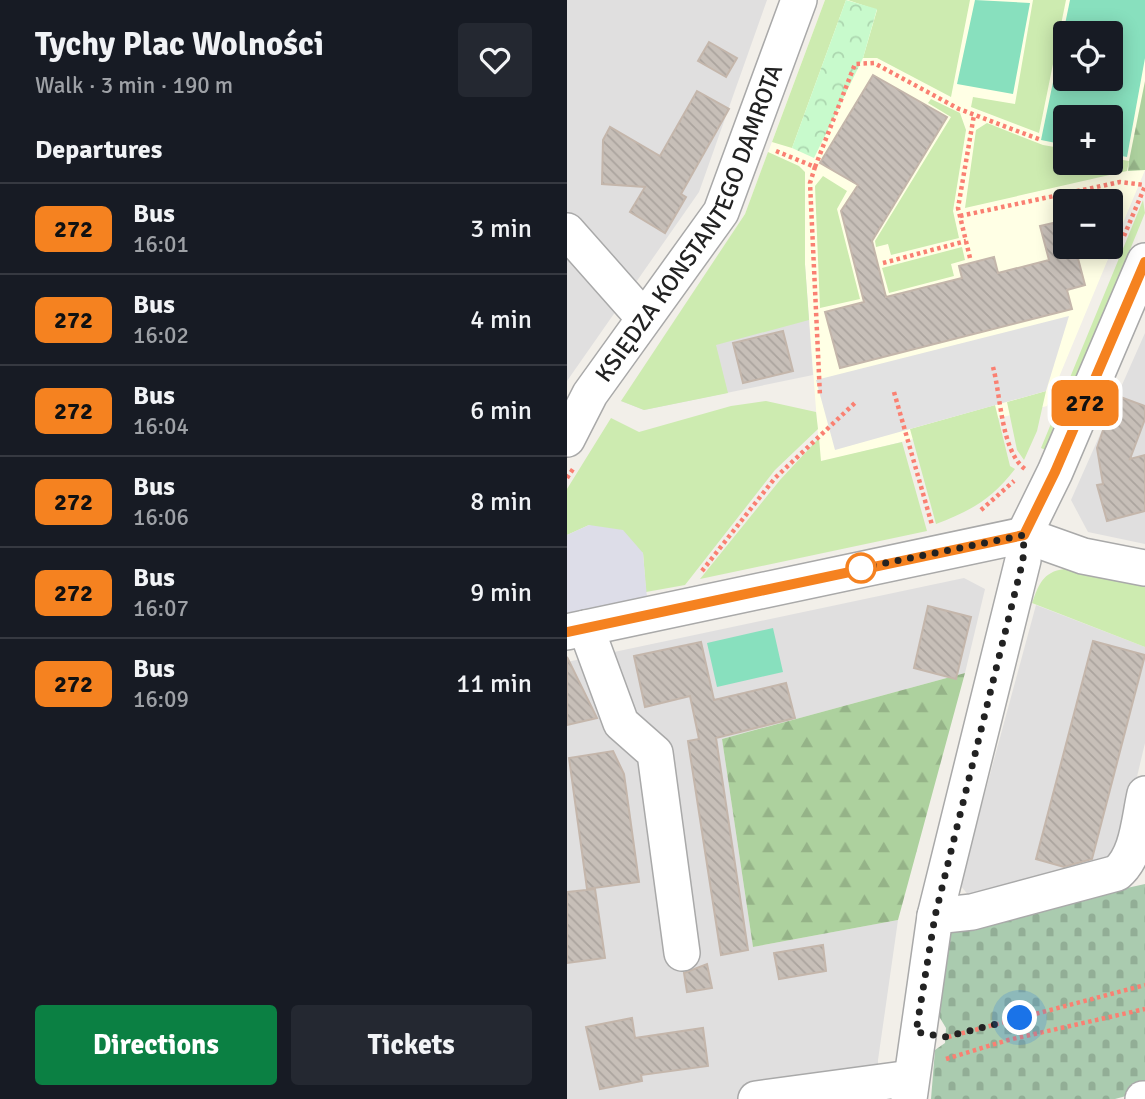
<!DOCTYPE html>
<html lang="en">
<head>
<meta charset="utf-8">
<style>
  :root { --surface:#171b24; --page:#242831; --text:#f1f3f6; --muted:#9ea1a6; --line:#363941; --accent:#0b8043 }
  body { margin:0; font-family:Signika,sans-serif; background:var(--page); color:var(--text); height:100vh; display:flex; flex-direction:column; font-size:26px; white-space:nowrap }
  * { box-sizing:border-box; margin:0 }
  p { font-size:23px; color:var(--muted) }
  .icon { flex:none; width:38px; height:38px; fill:none; stroke:currentColor; stroke-width:2; stroke-linecap:round; stroke-linejoin:round }
  .map { position:relative; flex:1; overflow:hidden }
  .panel { display:flex; flex-direction:column; background:var(--surface); width:567px }
  .panel>* { flex:none }
  .badge { padding:0 14px; border-radius:10px; font-size:24px; line-height:46px }
  .tools { position:absolute; left:486px; top:21px; display:grid; gap:14px }
  .tools a { display:grid; place-items:center; width:70px; height:70px; border-radius:7px; background:var(--surface); box-shadow:0 4px 18px #0003; font-size:35px }
  .you { position:absolute; width:35px; height:35px; margin:-18px; border:5px solid #fff; border-radius:50%; background:#1a73e8; box-shadow:0 0 0 10px #1a73e833 }
  .map>.badge { position:absolute; translate:-50% -50%; box-shadow:0 0 0 4px #fff }
  h2 { padding:0 35px; font-size:26px; line-height:63px }
  .round { display:grid; place-items:center; flex:none; width:74px; height:74px; border-radius:7px; background:var(--page) }
  .head { display:flex; align-items:center; justify-content:space-between; height:119px; padding:0 35px }
  h1 { font-size:33px; font-weight:800; line-height:52px }
  .primary-button { display:flex; gap:14px; margin-top:auto; padding:14px 35px }
  .primary-button a { flex:1; height:80px; border-radius:7px; background:var(--accent); color:#fff; font-size:28px; font-weight:800; line-height:80px; text-align:center }
  .primary-button a+a { background:var(--page); color:var(--text) }
  ul { padding:0; list-style:none }
  li { display:flex; align-items:center; gap:21px; height:91px; padding:0 35px; border-top:2px solid var(--line) }
  li div { flex:1 }
  li b { display:block; font-size:26px }
  li em { font-style:normal }
  li .badge { min-width:77px; font-weight:700; text-align:center }
  main { display:flex; flex:1; min-height:0 }
  .map>svg:first-child { display:block }
  .residential { fill:#e0dfdf }
  .education { fill:#ffffe5; fill-rule:evenodd }
  .grass { fill:#cdebb0 }
  .forest { fill:url(#forest-firs) }
  .cemetery { fill:url(#cemetery-stones) }
  .park { fill:url(#park-crowns) }
  .pitch { fill:#88e0be; fill-rule:evenodd }
  .parking { fill:#e2e2e2 }
  .plaza { fill:#dddde8 }
  .building { fill:url(#building-back-hatch); stroke:#c4b6ab; stroke-width:2 }
  .lines { fill:none; stroke-linecap:round; stroke-linejoin:round }
  .minor-casing { stroke:#a9a9a9; stroke-width:38 }
  .path { stroke:#fa8072; stroke-width:4.5; stroke-dasharray:3.5 3.5; stroke-linecap:butt }
  .minor { stroke:#fff; stroke-width:35 }
  .line-casing { stroke:#fff; stroke-width:16 }
  .line { stroke:#f58220; stroke-width:10 }
  .walk { stroke:#222; stroke-width:7; stroke-dasharray:0 12.6 }
  .stop-dot { fill:#fff; stroke:#f58220; stroke-width:3.5 }
  .labels { text-anchor:middle; dominant-baseline:central; stroke-width:6; stroke-linejoin:round; paint-order:stroke }
  .street-label { font-size:24px; fill:#222; stroke:#fff }
</style>
</head>
<body>
<main>
<section class="panel">
<div class="head"><div><h1>Tychy Plac Wolności</h1><p>Walk · 3 min · 190 m</p></div><a class="round"><svg class="icon" aria-label="heart" viewBox="0 0 24 24"><path d="M12 20l-8-8c-3-5 5-10 8-4 3-6 11-1 8 4z"/></svg></a></div>
<h2>Departures</h2>
<ul>
<li><span class="badge" style="background:#f58220;color:#111">272</span><div><b>Bus</b><p>16:01</p></div><em>3 min</em></li>
<li><span class="badge" style="background:#f58220;color:#111">272</span><div><b>Bus</b><p>16:02</p></div><em>4 min</em></li>
<li><span class="badge" style="background:#f58220;color:#111">272</span><div><b>Bus</b><p>16:04</p></div><em>6 min</em></li>
<li><span class="badge" style="background:#f58220;color:#111">272</span><div><b>Bus</b><p>16:06</p></div><em>8 min</em></li>
<li><span class="badge" style="background:#f58220;color:#111">272</span><div><b>Bus</b><p>16:07</p></div><em>9 min</em></li>
<li><span class="badge" style="background:#f58220;color:#111">272</span><div><b>Bus</b><p>16:09</p></div><em>11 min</em></li>
</ul>
<div class="primary-button"><a>Directions</a><a>Tickets</a></div>
</section>
<div class="map">
<svg width="578" height="1099" viewBox="0 0 578 1099">
  <defs>
    <pattern id="forest-firs" width="22" height="20" patternUnits="userSpaceOnUse" patternTransform="scale(1.75)"><rect width="22" height="20" fill="#add19e"/><path d="M5 1l3.5 6h-7zM16 11l3.5 6h-7z" fill="#95b388"/></pattern>
    <pattern id="cemetery-stones" width="16" height="16" patternUnits="userSpaceOnUse" patternTransform="scale(1.75)"><rect width="16" height="16" fill="#aacbaf"/><path d="M2 7V4a2 2 0 0 1 4 0v3zM10 15v-3a2 2 0 0 1 4 0v3z" fill="#92ae96"/></pattern>
    <pattern id="park-crowns" width="20" height="18" patternUnits="userSpaceOnUse" patternTransform="scale(1.75)"><rect width="20" height="18" fill="#c8facc"/><path d="M2 6a3 3 0 1 1 6 0M12 15a3 3 0 1 1 6 0" fill="none" stroke="#acd6af"/></pattern>
    <pattern id="building-back-hatch" width="6" height="6" patternUnits="userSpaceOnUse" patternTransform="scale(1.75)"><rect width="6" height="6" fill="#c7bfb8"/><path d="M-1 5l2 2M0 0l6 6M5-1l2 2" fill="none" stroke="#aba49e"/></pattern>
  </defs>
  <rect width="100%" height="100%" fill="#f2efe9"/>
  <path class="residential" d="M0 0H200L132 192 0 381Z
    M238 264 246 375 77 410 54 401Z
    M578 333V544L521 532 504 500Z
    M397 578 418 589 398 673 155 739 186 947 331 920 311 1060V1099H0V662Z
    M469 605 578 647V743L551 857 403 897 393 885Z"/>
  <path class="education" d="M258 0H578V170L480 406 253 462 238 264 127 294 178 214ZM499 33H544V79H499ZM499 117H544V163H499ZM499 201H544V247H499Z"/>
  <path class="grass" d="M258 0H279L225 148 205 142Z
    M281 0H403L384 97 310 58H296L310 10Z
    M466 0H499L472 133 404 107 406 97 448 104Z
    M364 99 393 113 399 130 386 211 392 238 324 255 321 244 309 247 308 241 384 117 361 103Z
    M420 123 476 145 499 149V163H544V158L562 161 560 171 398 208 409 130Z
    M201 152 232 166 238 172V264L242 320 149 345 161 393 77 410 54 401 178 214Z
    M256 176 280 191 270 209 293 299 253 308 248 186Z
    M576 200 578 213 481 451 474 448Z
    M395 247 398 260 384 264 387 276 322 293 315 268Z
    M479 391 470 431 457 460 450 450 440 402Z
    M199 401 249 412 251 429 208 470 118 585 79 592 76 553 22 525 0 535V489L44 418 72 432 164 406Z
    M428 405 443 466 448 469C426 498 404 511 369 524L343 429Z
    M252 438 254 461 335 442 360 531 133 579 213 480Z
    M497 569 578 585V647L465 603C472 584 476 572 497 569Z"/>
  <path class="forest" d="M578 81V170L561 171 562 161Z
    M398 673 331 920 186 947 155 739Z"/>
  <path class="cemetery" d="M578 884V1091L548 1099H364L368 1050 378 1043 379 1028 370 1013 383 927Z"/>
  <path class="park" d="M279 0 310 9 296 58 247 158 225 148Z"/>
  <path class="pitch" d="M408 0 463 3 446 94 390 84Z
    M503 0H578V58L560 157 544 154V117H499V145L474 140ZM544 33V79H499V33Z
    M206 628 216 672 150 687 140 643Z"/>
  <path class="parking" d="M502 316 479 391 268 450 249 380Z"/>
  <path class="plaza" d="M22 525 56 530 76 553 80 598 0 615V535Z"/>
  <path class="building" d="M142 42 170 58 159 77 131 61Z
    M306 75 380 117 305 241 319 297 395 278 392 266 427 257 431 273 482 260 473 226 499 220V247H508L518 285 500 290 505 309 273 368 258 312 297 302 274 211 291 185 253 163Z
    M130 91 162 109 114 194 119 197 98 233 63 212 78 187 35 184 36 140 43 127 93 156Z
    M216 331 226 371 176 383 166 343Z
    M548 395 578 406V419L563 459 578 455V511L540 521 530 485 536 484 530 448Z
    M361 606 404 617 389 679 347 668Z
    M526 641 578 655 525 859 497 867 469 859Z
    M134 642 147 700 219 683 228 718 149 738 181 950 154 955 121 741 132 739 123 696 78 707 67 656Z
    M0 657 30 718 0 725Z
    M46 751 57 774 72 882 20 889 2 758Z
    M28 889 38 958 0 963V892Z
    M256 945 259 971 212 979 207 953Z
    M140 964 145 988 120 992 117 973Z
    M65 1018 68 1038 136 1028 141 1066 74 1075 75 1081 33 1089 19 1027Z"/>
  <g class="lines">
    <defs>
      <g id="minor">
        <path d="M0 231 76 317"/>
        <path id="s1" d="M0 439 23 394 154 212 232 0"/>
        <path d="M457 535 516 556 578 568"/>
        <path d="M19 628 54 723 88 753 115 953"/>
        <path d="M0 632 457 535"/>
        <path d="M368 916 405 912 550 873C571 855 572 820 578 794"/>
        <path d="M189 1099 344 1078"/>
        <path d="M342 1099 368 916 456 560 457 535 488 472 578 261"/>
        <path d="M576 1099H578"/>
      </g>
    </defs>
    <use href="#minor" class="minor-casing"/>
    <path class="path" d="M209 151 248 167 243 183 253 396
      M248 167 288 64 307 63 392 109 474 140
      M393 216 553 182 578 185
      M557 236 578 186
      M403 258 391 208 407 115
      M316 263 399 241
      M426 367C434 396 434 451 458 469
      M327 392 365 525
      M0 478 6 469
      M414 510 447 481
      M135 571 208 478 290 401
      M381 1037 578 985
      M379 1059 441 1040 578 1009"/>
    <use href="#minor" class="minor"/>
  </g>
  <g class="lines">
    <defs>
      <path id="line" d="M0 632 457 535 488 472 578 262"/>
    </defs>
    <use href="#line" class="line-casing"/>
    <use href="#line" class="line"/>
    <path class="walk" d="M294 568 457 535 456 560 368 916 349 1032 378 1037 453 1018"/>
  </g>
  <circle class="stop-dot" cx="294" cy="568" r="14"/>
  <g class="labels">
    <g class="street-label">
      <text stroke="none"><textPath href="#s1" startOffset="250">KSIĘDZA KONSTANTEGO DAMROTA</textPath></text>
    </g>
  </g>
</svg>
<div class="tools">
<a><svg class="icon" aria-label="locate" viewBox="0 0 24 24"><circle cx="12" cy="12" r="6"/><path d="M12 2v4M12 18v4M2 12h4M18 12h4"/></svg></a>
<a>+</a>
<a>−</a>
</div>
<div class="you" style="left:453px;top:1018px"></div>
<b class="badge" style="left:518px;top:403px;background:#f58220;color:#111">272</b>
</div>
</main>
</body>
</html>
